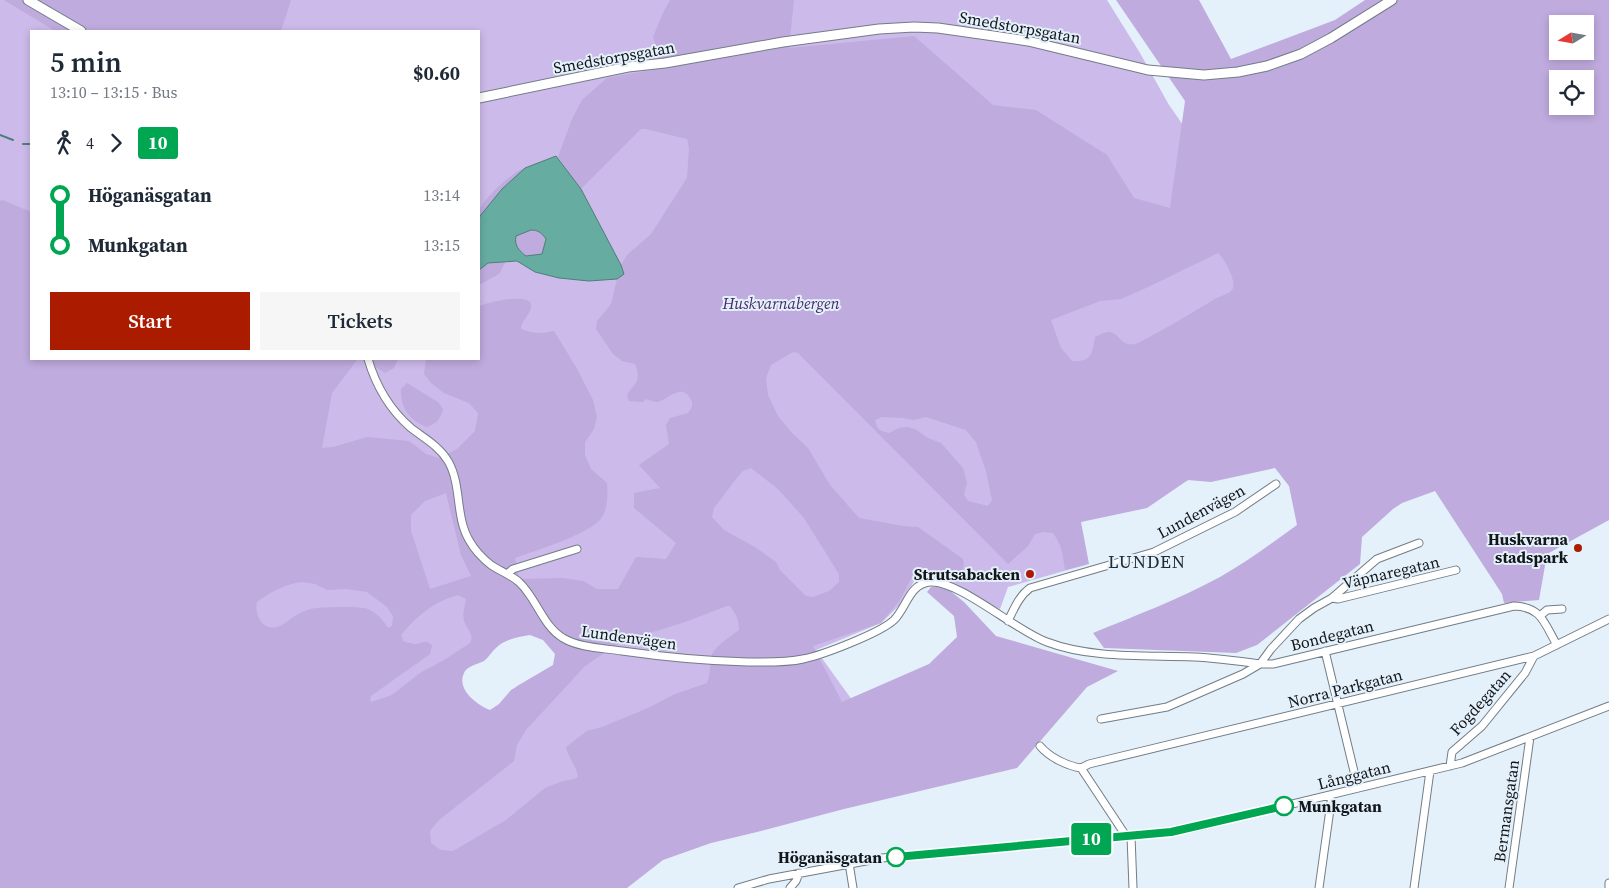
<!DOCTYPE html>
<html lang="en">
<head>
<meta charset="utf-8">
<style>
  :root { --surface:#fff; --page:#f6f6f7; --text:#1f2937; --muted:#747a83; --accent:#aa1b00 }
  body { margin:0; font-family:"Source Serif 4",serif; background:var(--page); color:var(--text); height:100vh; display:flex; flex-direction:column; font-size:19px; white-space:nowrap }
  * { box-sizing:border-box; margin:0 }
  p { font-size:16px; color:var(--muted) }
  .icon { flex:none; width:28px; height:28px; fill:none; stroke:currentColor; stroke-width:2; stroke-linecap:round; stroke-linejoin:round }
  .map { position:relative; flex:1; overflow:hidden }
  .drawer { position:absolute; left:30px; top:30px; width:450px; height:330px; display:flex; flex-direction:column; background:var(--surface); border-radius:0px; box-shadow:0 2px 8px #0003 }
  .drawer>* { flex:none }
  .badge { padding:0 10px; border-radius:4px; font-size:18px; line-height:32px }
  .needle { width:32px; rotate:259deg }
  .fabs { position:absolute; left:1549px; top:15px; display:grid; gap:10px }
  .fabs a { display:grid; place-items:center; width:45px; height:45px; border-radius:0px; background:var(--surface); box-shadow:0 2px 8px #0003; font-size:25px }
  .map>.badge { position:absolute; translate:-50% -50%; box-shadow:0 0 0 2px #fff }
  .legs { display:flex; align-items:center; gap:8px; height:55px; padding:0 20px; font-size:16px }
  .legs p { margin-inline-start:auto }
  .summary { display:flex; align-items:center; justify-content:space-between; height:85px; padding:0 20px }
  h1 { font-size:28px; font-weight:600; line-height:38px }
  .button { display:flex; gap:10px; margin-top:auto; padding:10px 20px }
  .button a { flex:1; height:58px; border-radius:0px; background:var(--accent); color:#fff; font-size:20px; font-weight:600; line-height:58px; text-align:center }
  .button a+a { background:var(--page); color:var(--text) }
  ul { padding:0 20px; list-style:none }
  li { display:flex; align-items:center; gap:18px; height:50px; font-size:19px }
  li i { display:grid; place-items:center; width:8px; height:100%; margin:0 6px; background:currentColor }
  li i::after { content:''; width:12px; height:12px; margin:-6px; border:4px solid; border-radius:50%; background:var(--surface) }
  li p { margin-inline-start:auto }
  li:first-child i { background:linear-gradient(#0000 50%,currentColor 0) }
  li:last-child i { background:linear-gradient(currentColor 50%,#0000 0) }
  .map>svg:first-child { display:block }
  .green { fill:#ccbaea; fill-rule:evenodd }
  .forest { fill:#bfabde; fill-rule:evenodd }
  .water { fill:#66aca1; stroke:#4d7f78; fill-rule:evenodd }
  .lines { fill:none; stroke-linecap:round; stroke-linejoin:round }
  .stream { stroke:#4d7f78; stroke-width:2 }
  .minor-casing { stroke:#727d85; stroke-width:9 }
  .tertiary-casing { stroke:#727d85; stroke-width:11 }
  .minor { stroke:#fff; stroke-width:7 }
  .tertiary { stroke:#fff; stroke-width:9 }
  .line-1-casing { stroke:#fff; stroke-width:11 }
  .line-1 { stroke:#00a651; stroke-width:8 }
  .poi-dot { fill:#aa1b00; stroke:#e4f0fa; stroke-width:2 }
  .stop-1-dot { fill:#fff; stroke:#00a651; stroke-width:2.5 }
  .labels { text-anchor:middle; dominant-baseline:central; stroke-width:4; stroke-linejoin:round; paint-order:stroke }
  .street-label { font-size:16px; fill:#12161a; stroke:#e4f0fa }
  .park-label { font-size:16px; font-style:italic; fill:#462a67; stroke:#e4f0fa }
  .poi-label { font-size:16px; font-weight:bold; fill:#12161a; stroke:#e4f0fa; text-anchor:end }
  .stop-label { font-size:16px; font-weight:bold; fill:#12161a; stroke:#e4f0fa; text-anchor:start }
  .neighbourhood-label { font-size:18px; letter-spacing:1px; fill:#212a32; stroke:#e4f0fa }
</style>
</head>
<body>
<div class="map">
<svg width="1609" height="888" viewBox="0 0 1609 888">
  <rect width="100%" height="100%" fill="#e4f0fa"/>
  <path class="green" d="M0 0H1107L1140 53 1169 105 1204 155 1225 198 1267 454 1074 518 1085 565 1008 587 1000 609 918 574 902 603 881 623 816 650 860 711 535 888H0ZM31 31H479V359H31ZM524 611 569 656 517 686 492 717 441 685Z"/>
  <path class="forest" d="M4 0H291L281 31H55Z
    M670 0H794L789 48 914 36 993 105 1036 110 1107 155 1134 198 1170 208 1185 101 1116 0H1199L1231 59 1335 20 1365 0H1609V520L1547 554 1539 600 1504 603 1502 594 1435 491 1402 503 1393 509 1362 537 1360 564 1257 645 1236 653 1104 648 1093 633C1135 616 1179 599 1220 577 1247 562 1272 543 1297 525L1289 486 1275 468 1211 482 1188 480 1147 508 1081 522 1089 564 1065 570C1063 556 1062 545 1053 533L1044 532 1035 534 1028 546 1008 564 798 353 793 352 771 365 766 378 768 395 778 416 792 433 808 448 830 485 859 518 903 526 918 527 963 559C964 564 964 566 962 571 955 587 935 577 923 572L913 575 900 600 881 623 813 646 842 702 929 664 957 637 954 616 927 592 931 587H938L949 590 964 602 996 636 1118 671 1087 687 1017 768 844 809 757 832 711 843 663 860 627 888H0V201L3 200 31 212V359H398L394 368 385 373 377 368 371 361 357 360 332 393 322 448 333 447 367 437 409 441 426 454 439 458 457 449 475 431 478 413 469 403 444 393 431 383 424 374 426 359H479V306C486 303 536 290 531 308 529 316 521 321 521 329 533 334 542 334 554 331L576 367 593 400 597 417 594 429 585 442V455L591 469 607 483C608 495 608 512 599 521 583 536 537 550 515 558L519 579 563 578 583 581 597 589H618L636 557 666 559 676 543 634 508V493L660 488 639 465 669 444 666 425 670 418 688 413C692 408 694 403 690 398 681 383 667 400 658 402 655 402 649 400 646 399L643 402 629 401C621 388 646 388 635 364L622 361 613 354 596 329 597 321 611 304 617 279 624 274 621 265 627 255 651 234 687 178 689 148 687 139 646 129H641L581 189 558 157 572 119 582 100 607 78 657 69 659 54 653 37 663 13ZM1558 24H1585V51H1558ZM1558 79H1585V106H1558ZM1218 253C1224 258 1238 282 1232 290 1229 294 1220 296 1215 299 1194 311 1174 324 1153 335 1147 338 1141 342 1135 344 1120 347 1119 332 1109 332 1105 332 1099 335 1095 337 1092 353 1093 362 1072 361L1061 348 1051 320 1100 301 1121 299 1146 288ZM882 417 903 418 914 420 926 417 966 430 976 442 980 454 986 471 992 500 988 506 968 501 964 495 967 483 963 468 941 443 928 438 915 429 907 427 899 428 889 433 881 431 877 427 875 420ZM751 468 778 489 804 518 839 574V582L829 591 813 597 806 596 780 570 776 562 755 547 724 530 712 517 714 508 736 479 743 471ZM446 493 461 555 471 576 430 589 411 531V515L425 501ZM303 582 315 584 327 590 346 589 367 592 387 607 393 616 392 626 388 628C383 620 377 613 368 609 359 606 321 607 310 609 307 610 303 612 300 613 291 617 285 625 277 627 262 631 254 614 257 602 271 592 286 583 303 582ZM458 595 466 599C465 607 462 612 464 620 466 629 475 634 470 643L444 660 420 673 392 695 371 702 370 700 371 696 430 654 432 645C425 639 423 643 416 644 412 644 406 642 403 641L401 635C418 615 433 602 458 595ZM727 606H730C736 614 739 620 739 630 732 635 714 647 712 655 709 665 711 673 707 683L675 694 648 708 602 727 587 731 566 747C568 758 577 766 578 777L574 779 563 781 545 788 506 820 453 851 441 850 431 843 430 831 439 820 514 761 517 745 526 730 585 666 621 642 685 622ZM530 635 543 640 555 654 553 665 511 690 499 704 490 710C478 705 456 690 464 673 467 666 478 664 484 661 489 657 492 651 497 647 506 639 518 637 530 635Z
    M525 168 502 189 479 219C479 216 478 214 479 211 483 199 513 171 525 168Z
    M531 230C539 230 542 233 546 239L542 254 526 256C519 251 514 245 516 236Z
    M506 261 499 274 479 285V270L488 263Z
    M407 383 438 402 443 409C440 420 437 423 427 427 410 421 400 408 401 389Z"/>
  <path class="water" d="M556 156 581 189 621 265 624 274 617 279 589 281 559 278 535 272 517 261 488 263 479 270V219L480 216 502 189 525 168ZM531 230C538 230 542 233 546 239L542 254 526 256C519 251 514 245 516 236Z"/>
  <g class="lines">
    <path class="stream" d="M0 135 13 140
      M23 144H31"/>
    <defs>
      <path id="minor" d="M368 359C376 386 389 409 411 428 424 438 439 446 448 461 462 485 455 516 469 540 474 549 482 558 491 565 500 571 511 575 519 582 537 599 542 625 563 638 580 648 603 648 622 651 664 657 706 661 748 662 767 662 785 663 803 659 823 655 880 633 894 620 907 607 909 584 930 582 959 580 1016 631 1047 642 1091 659 1148 655 1194 657 1216 658 1238 661 1260 664
        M507 574 513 569 577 549
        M1332 598 1338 599 1456 570
        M1540 616 1547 610 1562 609
        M1008 621C1014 609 1019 596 1030 588L1154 552 1235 512 1276 484
        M1325 651 1358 788
        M1260 664 1271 649 1299 619 1314 608 1332 598 1377 559 1419 543
        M1101 719 1167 707 1243 674 1260 664H1273L1514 606C1542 607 1544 623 1557 645
        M1040 746C1049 757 1067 766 1081 768
        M1450 766 1452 752 1482 726 1525 673 1534 656
        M1081 768 1089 764 1534 656 1609 619
        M1081 768 1126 836
        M1131 836 1133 888
        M849 863 853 888
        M738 888 769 879 882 858 1171 832 1205 825 1462 763 1609 706
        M790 888 796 881 799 873
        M1319 888 1332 795
        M1414 888 1430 771
        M1509 888 1530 737
        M1609 888V883"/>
      <path id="tertiary" d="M28 0 81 31
        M479 98 628 67 665 63 783 42 879 29 914 27 938 28 1028 41 1148 70 1204 75 1238 72 1267 66 1301 54 1331 38 1392 0"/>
    </defs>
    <use href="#minor" class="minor-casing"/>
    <use href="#tertiary" class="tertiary-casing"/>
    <use href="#minor" class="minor"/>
    <use href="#tertiary" class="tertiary"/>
  </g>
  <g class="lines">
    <defs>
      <path id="line-1" d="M896 857 1171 832 1284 806"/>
    </defs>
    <use href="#line-1" class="line-1-casing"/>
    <use href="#line-1" class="line-1"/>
  </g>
  <g class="poi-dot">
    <circle cx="1578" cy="548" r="5"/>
    <circle cx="1030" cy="574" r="5"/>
  </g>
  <g class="stop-1-dot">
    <circle cx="1284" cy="806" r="9"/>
    <circle cx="896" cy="857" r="9"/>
  </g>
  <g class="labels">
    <g class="street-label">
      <text transform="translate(1020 27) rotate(10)">Smedstorpsgatan</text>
      <text transform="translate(614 57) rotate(-10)">Smedstorpsgatan</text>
      <text transform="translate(1201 511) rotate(-28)">Lundenvägen</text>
      <text transform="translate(1391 572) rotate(-13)">Väpnaregatan</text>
      <text transform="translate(1332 635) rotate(-14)">Bondegatan</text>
      <text transform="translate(629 637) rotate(8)">Lundenvägen</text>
      <text transform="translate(1345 688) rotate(-14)">Norra Parkgatan</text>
      <text transform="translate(1480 702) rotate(-48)">Fogdegatan</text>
      <text transform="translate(1354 775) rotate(-14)">Långgatan</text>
      <text transform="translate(1506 811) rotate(-82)">Bermansgatan</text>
    </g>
    <g class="park-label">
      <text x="781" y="303">Huskvarnabergen</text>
    </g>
    <g class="poi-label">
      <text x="1568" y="539">Huskvarna<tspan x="1568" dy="18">stadspark</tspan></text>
      <text x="1020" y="574">Strutsabacken</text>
    </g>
    <g class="stop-label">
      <text x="1298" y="806">Munkgatan</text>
      <text x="882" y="857" text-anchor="end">Höganäsgatan</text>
    </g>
    <g class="neighbourhood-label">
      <text x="1147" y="561">LUNDEN</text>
    </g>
  </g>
</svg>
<div class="fabs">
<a><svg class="needle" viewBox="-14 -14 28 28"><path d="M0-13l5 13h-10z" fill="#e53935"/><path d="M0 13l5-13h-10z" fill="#747a83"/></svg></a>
<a><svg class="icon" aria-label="locate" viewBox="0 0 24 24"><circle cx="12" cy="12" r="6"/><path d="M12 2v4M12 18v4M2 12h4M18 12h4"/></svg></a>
</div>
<b class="badge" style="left:1091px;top:839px;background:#00a651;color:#fff">10</b>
<section class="drawer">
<div class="summary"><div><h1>5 min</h1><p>13:10 – 13:15 · Bus</p></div><b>$0.60</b></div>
<div class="legs"><svg class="icon" aria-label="walk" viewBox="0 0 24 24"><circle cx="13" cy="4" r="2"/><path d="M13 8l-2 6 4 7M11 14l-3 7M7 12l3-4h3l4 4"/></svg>4<svg class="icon" aria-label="forward" viewBox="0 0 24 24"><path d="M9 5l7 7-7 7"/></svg><b class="badge" style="background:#00a651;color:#fff">10</b></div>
<ul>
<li><i style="color:#00a651"></i><b>Höganäsgatan</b><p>13:14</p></li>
<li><i style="color:#00a651"></i><b>Munkgatan</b><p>13:15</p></li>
</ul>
<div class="button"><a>Start</a><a>Tickets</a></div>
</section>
</div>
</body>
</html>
